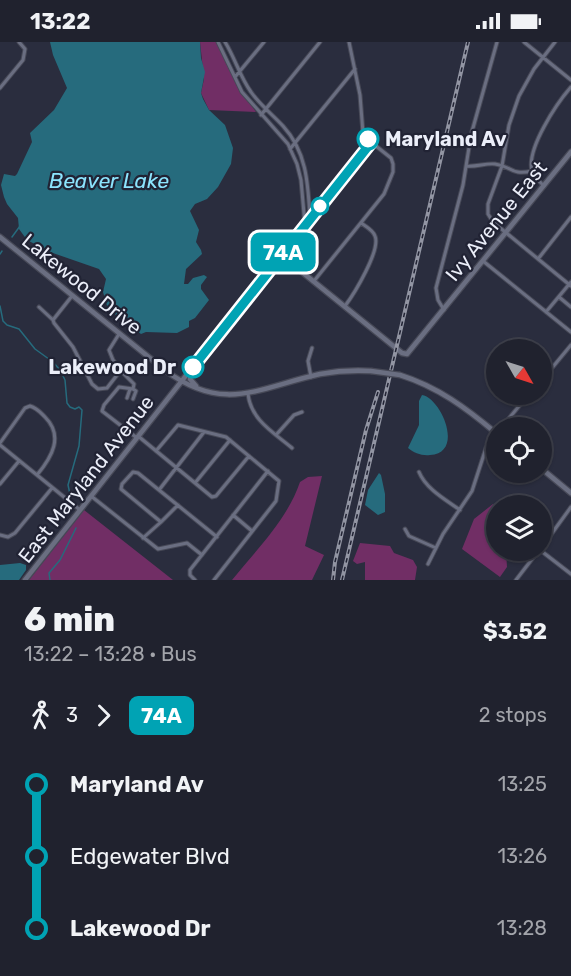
<!DOCTYPE html>
<html lang="en">
<head>
<meta charset="utf-8">
<style>
  :root { --surface:#20222e; --page:#282a36; --text:#f1f3f6; --muted:#a2a4aa; --line:#3d3f4a }
  body { margin:0; font-family:Rubik,sans-serif; background:var(--page); color:var(--text); height:100vh; display:flex; flex-direction:column; font-size:22px; white-space:nowrap }
  * { box-sizing:border-box; margin:0 }
  p { font-size:20px; color:var(--muted) }
  .icon { flex:none; width:33px; height:33px; fill:none; stroke:currentColor; stroke-width:2; stroke-linecap:round; stroke-linejoin:round }
  .map { position:relative; height:538px; overflow:hidden }
  .drawer { display:flex; flex-direction:column; background:var(--surface); flex:1 }
  .drawer>* { flex:none }
  .badge { padding:0 12px; border-radius:9px; font-size:21px; line-height:39px }
  .needle { width:39px; rotate:129deg }
  .buttons { position:absolute; left:486px; top:297px; display:grid; gap:12px }
  .buttons a { display:grid; place-items:center; width:66px; height:66px; border-radius:50%; background:var(--surface); box-shadow:0 2px 4px #0004,0 0 0 2px var(--line); font-size:30px }
  .map>.badge { position:absolute; translate:-50% -50%; box-shadow:0 0 0 3px #fff }
  .legs { display:flex; align-items:center; gap:9px; height:66px; padding:0 24px; font-size:20px }
  .legs p { margin-inline-start:auto }
  .headline { display:flex; align-items:center; justify-content:space-between; height:102px; padding:0 24px }
  h1 { font-size:33px; font-weight:800; line-height:45px }
  ul { padding:0 24px; list-style:none }
  li { display:flex; align-items:center; gap:21px; height:72px; font-size:22px }
  li i { display:grid; place-items:center; width:9px; height:100%; margin:0 8px; background:currentColor }
  li i::after { content:''; width:15px; height:15px; margin:-8px; border:4px solid; border-radius:50%; background:var(--surface) }
  li p { margin-inline-start:auto }
  li:first-child i { background:linear-gradient(#0000 50%,currentColor 0) }
  li:last-child i { background:linear-gradient(currentColor 50%,#0000 0) }
  .status { display:flex; justify-content:space-between; align-items:center; height:42px; padding:0 30px; background:var(--surface); direction:ltr }
  .status svg { height:16px; fill:currentColor }
  .map>svg:first-child { display:block }
  .green { fill:#712e65 }
  .water { fill:#266b7d }
  .lines { fill:none; stroke-linecap:round; stroke-linejoin:round }
  .stream { stroke:#266b7d; stroke-width:1.5 }
  .minor-casing { stroke:#474957; stroke-width:5 }
  .tertiary-casing { stroke:#474957; stroke-width:7 }
  .minor { stroke:#6a6e81; stroke-width:3 }
  .tertiary { stroke:#6a6e81; stroke-width:4.5 }
  .rail-casing { stroke:#9295a3; stroke-width:4 }
  .rail { stroke:#212334; stroke-width:1.5; stroke-dasharray:4.5; stroke-linecap:butt }
  .tertiary-bridge-casing { stroke:#474957; stroke-width:7; stroke-linecap:butt }
  .tertiary-bridge { stroke:#6a6e81; stroke-width:4.5 }
  .line-1-casing { stroke:#fff; stroke-width:14 }
  .line-1 { stroke:#00a3b4; stroke-width:9 }
  .stop-1-dot { fill:#fff; stroke:#00a3b4; stroke-width:3 }
  .labels { text-anchor:middle; dominant-baseline:central; stroke-width:4.5; stroke-linejoin:round; paint-order:stroke }
  .stop-label { font-size:20px; font-weight:bold; fill:#ebeef9; stroke:#212334; text-anchor:start }
  .street-label { font-size:20px; fill:#ebeef9; stroke:#212334 }
  .water-label { font-size:21px; font-style:italic; fill:#8ce4fd; stroke:#212334 }
</style>
</head>
<body>
<div class="status"><b>13:22</b><svg viewBox="0 0 49 12"><path d="M0 12V9h3v3zM5 12V6h3v6zM10 12V3h3v9zM15 12V0h3v12zM26 1h20v11H26zM47 4h2v5h-2z"/></svg></div>
<div class="map">
<svg width="571" height="538" viewBox="0 0 571 538">
  <rect width="100%" height="100%" fill="#2a2d3e"/>
  <path class="green" d="M200 0H218L242 50 256 70 209 68 201 51 204 37Z
    M322 434 305 504 324 513 312 538H232C257 507 287 478 300 440L308 435Z
    M493 462 496 464V508L506 509 507 525 500 535 462 507 474 477Z
    M84 468 173 538H29Z
    M360 501 390 504 394 511 413 518 417 525 415 538H365V520L357 522 353 519Z"/>
  <path class="water" d="M50 0H200L201 16 205 30 201 51 203 57 209 68 225 83 233 106 231 122 218 145 207 157 195 162 190 169 199 188 196 200 201 208 202 212 186 227 184 242H188L193 236 204 233 207 235 201 243V247L209 258 195 276 189 279V285L177 291 146 290 141 292 108 267 103 250 106 237 99 227 50 210 27 198 19 187 18 176 7 162 4 155 1 143 4 132 15 134 17 132 32 100 30 91 54 68 67 46 53 13Z
    M422 353C441 356 465 411 430 413 422 414 414 411 408 406L419 383V359Z
    M379 431 381 433 385 452V470L378 473 365 463 368 448Z
    M20 521 26 523V528L19 538H0V523Z"/>
  <g class="lines">
    <path class="stream" d="M12 195 20 184
      M0 212 2 209
      M0 264 3 279 7 283 19 287 35 307 53 320 60 328 65 338 67 361 70 365 75 367 79 365 82 368 79 404 68 443 70 452
      M50 538 49 531 60 518 76 486"/>
    <defs>
      <path id="minor" d="M218 0 242 50 288 102 297 122 301 138 305 183
        M225 0C235 16 240 35 251 50 260 63 272 72 283 84 307 110 308 142 310 176
        M524 0 571 38
        M555 0 534 27 519 54 509 83 502 124 488 162V172L493 180 571 244
        M235 35 264 0
        M0 46 23 18 25 7 19 0
        M261 73 320 0
        M290 107 355 27
        M466 124C477 125 485 121 495 122 512 124 511 134 532 129
        M544 144C539 139 534 135 532 129 526 107 557 61 571 45
        M281 213 371 100
        M538 217 571 175
        M483 219 571 290
        M314 239 384 152 393 130V122L391 116 366 96 363 91 360 53 349 0
        M72 254 53 278 54 281 73 305 92 342 98 347 107 346 121 328 113 318 109 308 119 292
        M559 255 571 265
        M345 264C354 252 381 208 375 194 373 188 365 184 361 181
        M39 265 53 278
        M444 268 438 258 436 246 463 143 471 93 497 0
        M546 270 571 240
        M121 329 134 342 133 347 119 345 104 363 102 369 137 396
        M311 335 308 319 312 306
        M542 338 571 303
        M133 347 136 349 133 357
        M248 352C251 378 273 390 292 406
        M127 356 130 347
        M501 386 529 352
        M276 393 294 373 302 370
        M138 394 212 455 216 454 249 414
        M0 401 25 366 30 364C37 366 40 370 45 375 64 394 52 415 37 433
        M0 403 80 468
        M156 409 178 383 226 395 279 439 276 459 214 538
        M419 430C426 447 446 458 460 468
        M195 441 230 398
        M0 442 19 419
        M159 448 204 390
        M91 454 158 507 187 501 202 513
        M233 473 252 489
        M161 480 121 447 122 442 133 430 138 431 217 495
        M405 487 409 494 436 506
        M0 493 8 495 15 491 52 446
        M143 496 161 480 178 463
        M542 505 571 465
        M540 508 571 532
        M428 522 443 492 472 449 486 406 496 391
        M195 538 190 533V528L268 429
        M516 538 539 508"/>
      <path id="tertiary" d="M0 195 166 329C225 372 260 345 320 332 337 329 354 328 371 329
        M192 328 190 337 196 344
        M400 333C438 345 466 366 496 391
        M542 427 571 451
        M25 538 281 213 402 311 407 312 571 110"/>
    </defs>
    <use href="#minor" class="minor-casing"/>
    <use href="#tertiary" class="tertiary-casing"/>
    <use href="#minor" class="minor"/>
    <use href="#tertiary" class="tertiary"/>
    <defs>
      <path id="rail" d="M333 538 335 520 366 388 378 350
        M342 538 468 0"/>
    </defs>
    <use href="#rail" class="rail-casing"/>
    <use href="#rail" class="rail"/>
    <defs>
      <path id="tertiary-bridge" d="M371 329 400 333"/>
    </defs>
    <use href="#tertiary-bridge" class="tertiary-bridge-casing"/>
    <use href="#tertiary-bridge" class="tertiary-bridge"/>
  </g>
  <g class="lines">
    <defs>
      <path id="line-1" d="M193 325 370 102 371 100 368 97"/>
    </defs>
    <use href="#line-1" class="line-1-casing"/>
    <use href="#line-1" class="line-1"/>
  </g>
  <g class="stop-1-dot">
    <circle cx="368" cy="97" r="10"/>
    <circle cx="320" cy="164" r="8"/>
    <circle cx="193" cy="325" r="10"/>
  </g>
  <g class="labels">
    <g class="stop-label">
      <text x="385" y="97">Maryland Av</text>
      <text x="176" y="325" text-anchor="end">Lakewood Dr</text>
    </g>
    <g class="street-label">
      <text transform="translate(496 179) rotate(-51)">Ivy Avenue East</text>
      <text transform="translate(82 242) rotate(39)">Lakewood Drive</text>
      <text transform="translate(86 437) rotate(-52)">East Maryland Avenue</text>
    </g>
    <g class="water-label">
      <text x="109" y="138">Beaver Lake</text>
    </g>
  </g>
</svg>
<div class="buttons">
<a><svg class="needle" viewBox="-14 -14 28 28"><path d="M0-13l5 13h-10z" fill="#e53935"/><path d="M0 13l5-13h-10z" fill="#a2a4aa"/></svg></a>
<a><svg class="icon" aria-label="locate" viewBox="0 0 24 24"><circle cx="12" cy="12" r="6"/><path d="M12 2v4M12 18v4M2 12h4M18 12h4"/></svg></a>
<a><svg class="icon" aria-label="layers" viewBox="0 0 24 24"><path d="M12 4l9 5-9 5-9-5zM3 14l9 5 9-5"/></svg></a>
</div>
<b class="badge" style="left:283px;top:210px;background:#00a3b4;color:#fff">74A</b>
</div>
<section class="drawer">
<div class="headline"><div><h1>6 min</h1><p>13:22 – 13:28 · Bus</p></div><b>$3.52</b></div>
<div class="legs"><svg class="icon" aria-label="walk" viewBox="0 0 24 24"><circle cx="13" cy="4" r="2"/><path d="M13 8l-2 6 4 7M11 14l-3 7M7 12l3-4h3l4 4"/></svg>3<svg class="icon" aria-label="forward" viewBox="0 0 24 24"><path d="M9 5l7 7-7 7"/></svg><b class="badge" style="background:#00a3b4;color:#fff">74A</b><p>2 stops</p></div>
<ul>
<li><i style="color:#00a3b4"></i><b>Maryland Av</b><p>13:25</p></li>
<li><i style="color:#00a3b4"></i><span>Edgewater Blvd</span><p>13:26</p></li>
<li><i style="color:#00a3b4"></i><b>Lakewood Dr</b><p>13:28</p></li>
</ul>
</section>
</body>
</html>
